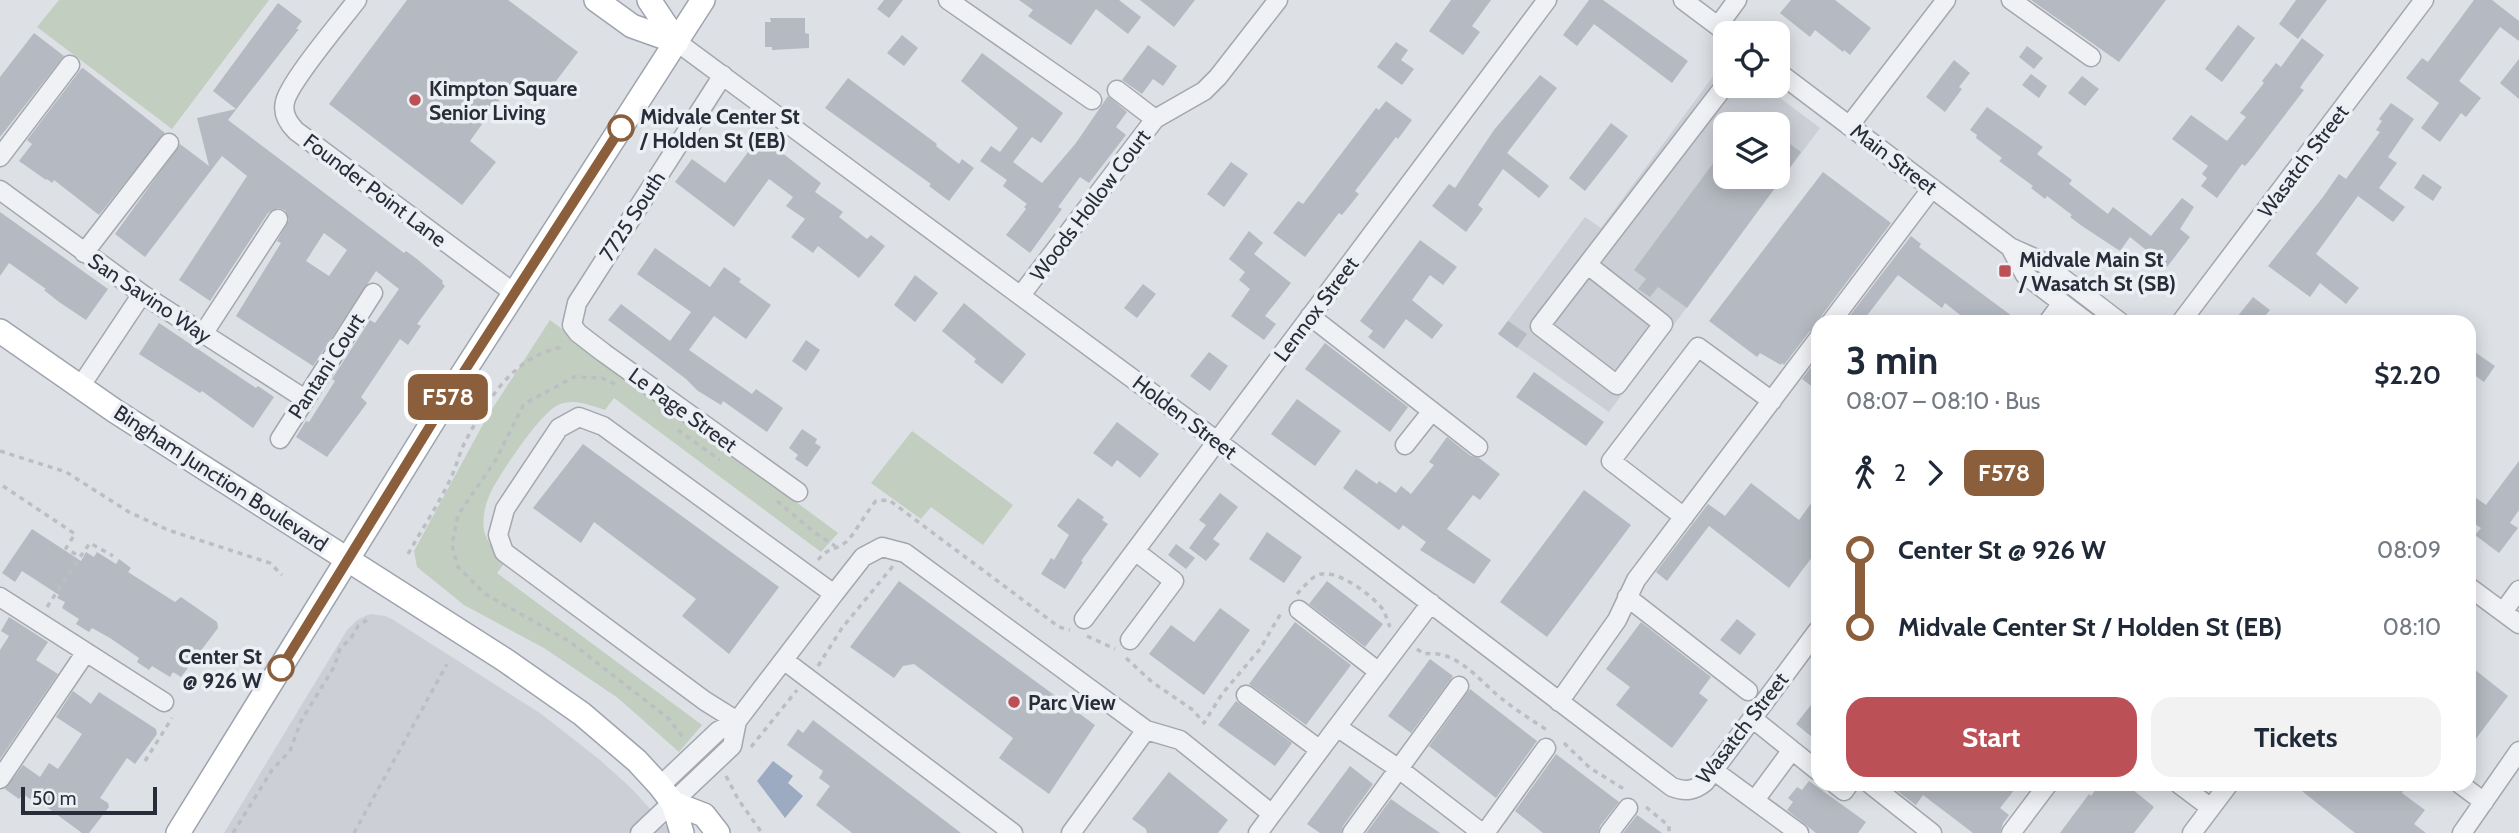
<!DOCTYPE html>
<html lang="en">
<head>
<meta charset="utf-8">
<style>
  :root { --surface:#fff; --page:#f2f2f3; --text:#1f2937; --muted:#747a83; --accent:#bc5057 }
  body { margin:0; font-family:Cabin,sans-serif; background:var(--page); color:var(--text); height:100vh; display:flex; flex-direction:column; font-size:26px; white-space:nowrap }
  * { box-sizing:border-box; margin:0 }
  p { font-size:23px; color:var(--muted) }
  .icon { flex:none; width:38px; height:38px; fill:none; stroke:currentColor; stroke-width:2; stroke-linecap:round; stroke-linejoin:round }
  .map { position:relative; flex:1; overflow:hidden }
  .panel { position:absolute; left:1811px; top:315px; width:665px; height:476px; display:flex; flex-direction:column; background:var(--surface); border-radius:21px; box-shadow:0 4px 18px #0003 }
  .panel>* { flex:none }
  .badge { padding:0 14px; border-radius:10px; font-size:24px; line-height:46px }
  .fabs { position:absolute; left:1713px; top:21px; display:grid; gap:14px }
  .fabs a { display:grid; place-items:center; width:77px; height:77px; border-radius:14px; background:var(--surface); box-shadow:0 4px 18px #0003; font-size:35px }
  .scale { position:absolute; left:21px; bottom:18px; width:136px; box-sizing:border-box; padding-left:7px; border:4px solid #292d3a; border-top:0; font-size:19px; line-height:24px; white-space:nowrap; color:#292d3a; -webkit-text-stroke:5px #eceff3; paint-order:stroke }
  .map>.badge { position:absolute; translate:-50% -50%; box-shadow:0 0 0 4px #fff }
  .legs { display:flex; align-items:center; gap:10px; height:77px; padding:0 35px; font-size:23px }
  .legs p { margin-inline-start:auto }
  .overview { display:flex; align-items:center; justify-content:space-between; height:119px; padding:0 35px }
  h1 { font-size:38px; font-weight:700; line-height:52px }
  .action { display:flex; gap:14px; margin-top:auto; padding:14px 35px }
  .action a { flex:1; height:80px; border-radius:21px; background:var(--accent); color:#fff; font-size:28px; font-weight:700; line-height:80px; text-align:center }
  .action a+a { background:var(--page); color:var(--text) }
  ul { padding:0 35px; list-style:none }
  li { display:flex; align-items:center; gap:24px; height:77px; font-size:26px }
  li i { display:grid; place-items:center; width:10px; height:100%; margin:0 9px; background:currentColor }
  li i::after { content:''; width:18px; height:18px; margin:-9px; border:5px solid; border-radius:50%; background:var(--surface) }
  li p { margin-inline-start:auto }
  li:first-child i { background:linear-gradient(#0000 50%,currentColor 0) }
  li:last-child i { background:linear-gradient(currentColor 50%,#0000 0) }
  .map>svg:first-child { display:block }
  .built { fill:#cccfd6; fill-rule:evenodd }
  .green { fill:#c2cebf }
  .water { fill:#9cabc1 }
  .building { fill:#b5b9c1; fill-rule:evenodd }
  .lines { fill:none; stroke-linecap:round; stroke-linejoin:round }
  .minor-casing { stroke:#a3a7ae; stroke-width:21 }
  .major-casing { stroke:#9ea4af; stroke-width:26 }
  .path { stroke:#bcbec4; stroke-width:3.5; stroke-dasharray:5 5; stroke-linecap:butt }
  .minor { stroke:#eff1f4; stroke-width:18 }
  .major { stroke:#fff; stroke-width:23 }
  .line-1-casing { stroke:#fff; stroke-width:16 }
  .line-1 { stroke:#8b5e3c; stroke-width:10 }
  .poi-dot { fill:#bc5057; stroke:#eceff3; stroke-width:2.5 }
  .stop-1-dot { fill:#fff; stroke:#8b5e3c; stroke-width:3.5 }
  .labels { text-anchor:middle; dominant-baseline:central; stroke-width:7; stroke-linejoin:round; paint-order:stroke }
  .poi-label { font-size:21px; font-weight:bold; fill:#292d3a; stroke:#eceff3; text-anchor:start }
  .stop-label { font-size:21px; font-weight:bold; fill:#292d3a; stroke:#eceff3; text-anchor:start }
  .street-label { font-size:21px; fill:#292d3a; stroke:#eceff3 }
</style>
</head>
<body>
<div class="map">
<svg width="2519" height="833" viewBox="0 0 2519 833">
  <rect width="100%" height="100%" fill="#dde0e5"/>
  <path class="built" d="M1725 60 1726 86H1764L1820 128 1609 412 1498 334 1585 217 1601 228ZM1726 124H1778V177H1726Z
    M370 614 385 616 392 619 540 713 600 760 632 789 672 833H224L347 630 357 620Z"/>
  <path class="green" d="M59 0H269L172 129 37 27Z
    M550 320 838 533 821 552 614 398 605 410C589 405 574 398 558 405 541 412 498 476 490 494 485 505 482 518 484 531 487 543 497 552 506 561L497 573 702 725 679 752 618 698 544 648 464 605 417 567 414 551 487 417Z
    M912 431 1013 505 983 545 931 507 921 519 871 483Z"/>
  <path class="water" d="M773 761 793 776 788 783 803 796 785 818 757 781Z"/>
  <path class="building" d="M407 0H508L578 52 544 97 515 78 470 141 496 162 462 205 329 104Z
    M884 0H903L889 18 877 9Z
    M1019 0H1119L1141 17 1128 34 1096 9 1071 45 1028 16 1033 10Z
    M1140 0H1195L1174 27Z
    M1451 0H1491L1472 26 1480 32 1463 55 1429 31Z
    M1589 0H1603L1688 61 1672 83 1594 24 1577 46 1563 35Z
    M1791 0H1835L1871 28 1850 55 1844 50 1843 52 1815 30 1810 37 1780 13Z
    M2031 0H2166L2119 62Z
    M2296 0H2327L2298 39 2279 24Z
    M2474 0H2492L2519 21V41L2500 27 2459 81 2481 98 2466 117 2461 113 2440 142 2421 128 2439 103 2406 78 2422 58 2428 62Z
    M278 3 302 21 296 29H299L228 120 404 253 406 251 417 259 443 281 442 283 445 286 417 324 421 326 408 345 400 339 361 397 367 403 327 457 296 437 306 421 309 422 335 381 332 379 370 320 375 323 399 289 376 271 313 366 236 316 281 243 277 241 289 220 285 210 278 208 268 213 210 301 179 280 247 176 222 156 145 257 115 234 180 144 209 166 197 118 236 109 213 91ZM324 233 347 250 329 276 306 261Z
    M770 18H805V33L809 34V48L772 50V47H765V22H771Z
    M2238 25 2255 38 2222 82 2205 69Z
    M34 33 64 56 0 137V77Z
    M902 35 918 48 904 66 887 53Z
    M2302 38 2324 55 2303 83 2300 88 2304 90 2252 158 2245 166 2242 164 2217 198 2201 186 2207 178 2202 174 2208 166 2172 139 2191 115 2227 141 2246 117 2240 113 2264 83 2262 81 2276 63 2281 67Z
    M1396 42 1408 50 1401 60 1414 69 1402 85 1377 67Z
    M1148 45 1177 66 1163 86 1153 79 1142 94 1122 80Z
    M2027 46 2043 58 2034 69 2019 57Z
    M982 53 1063 113 1041 143 1032 137 1013 162 1042 183 1076 143 1108 96 1127 112 1116 127 1126 135 1089 183 1080 177 1058 207 1062 209 1030 253 1006 235 1026 209 1024 207 1027 204 1003 186 1007 180 980 161 991 146 1000 152 1018 128 961 81Z
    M2519 59V99L2500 83Z
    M1954 60 1970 73 1959 87 1962 89 1945 112 1926 97Z
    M83 68 165 133 99 215 54 180 52 183 47 179 46 180 19 161 32 144 27 140 81 69Z
    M2031 74 2047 86 2039 98 2022 85Z
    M1540 75 1557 88 1507 153 1549 186 1539 198 1503 169 1478 205 1483 209 1466 232 1432 206 1449 184 1455 188 1494 130Z
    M2082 76 2099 89 2085 106 2068 93Z
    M848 78 937 144 936 146 959 164 962 159 974 168 949 201 929 186 931 184 825 108Z
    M1386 101 1412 120 1398 139 1396 137 1355 191 1359 194 1342 215 1339 213 1305 257 1273 233 1298 201 1303 204 1376 108 1379 110Z
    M2391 103 2414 119 2388 157 2397 163 2379 188 2405 207 2393 222 2358 196 2316 254 2359 288 2346 304 2320 283 2310 297 2268 266 2323 197 2339 174 2346 179 2380 132 2376 130 2382 121 2379 119Z
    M1987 107 2043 147 2037 154 2072 180 2069 184 2108 214 2113 207 2151 236 2182 198 2194 207 2180 229 2190 237 2167 267 2130 237 2120 251 2082 226 2070 217 2072 215 2047 196 2045 199 2031 188 2033 186 1999 161 2002 158 1976 138 1977 135 1970 130Z
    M1611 123 1628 136 1585 191 1569 178Z
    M1778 135 1801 152 1687 308 1658 287 1650 297 1638 289 1646 279 1634 270 1726 146V177H1778Z
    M760 136 821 183 815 192 843 212 839 217 867 239 871 235 885 246 859 278 818 246 813 253 791 237 805 219 786 206 793 197 769 179 734 227 675 182 692 159 725 183Z
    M1231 162 1248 174 1224 207 1207 194Z
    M1823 172 1891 223 1822 315 1818 328 1809 332 1784 365 1782 363 1781 365 1760 353 1757 357 1709 321Z
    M2423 174 2442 187 2433 201 2414 188Z
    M0 212 108 289 86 320 59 302 44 290 46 289 9 263 0 276Z
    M1249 231 1263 243 1254 254 1291 283 1265 316 1276 324 1264 340 1231 316 1250 289 1239 280 1245 272 1229 259Z
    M1911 236 1921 244 1919 247 2020 322H1969L1945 303 1942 308 1898 275 1862 322H1845Z
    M1420 240 1457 267 1443 285 1430 275 1412 300 1443 325 1432 339 1406 319 1384 349 1368 337 1373 331 1360 321Z
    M655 248 710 287 724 267 741 279 739 282 771 305 746 339 714 316 689 350 752 394 756 389 783 408 767 432 723 401 721 405 698 391 686 379 608 320 621 304 670 341 691 312 637 274Z
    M915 275 938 293 915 322 894 305Z
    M1143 284 1156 294 1137 318 1124 308Z
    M2253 297 2270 310 2260 322H2233Z
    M964 303 1026 354 1002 384 974 362 976 359 942 331Z
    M1508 321 1527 334 1517 348 1498 334Z
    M159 323 256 388 258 386 274 397 253 428 202 391 200 393 139 354Z
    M806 340 820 350 806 371 792 361Z
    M1325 343 1408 407 1390 432 1305 369Z
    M2469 348 2495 366 2484 382 2469 371Z
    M1209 352 1228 366 1210 391 1190 376Z
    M1818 358V391L1802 379Z
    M1534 372 1604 422 1586 446 1516 397Z
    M1297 399 1341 431 1315 466 1271 434Z
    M1117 422 1159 454 1140 478 1117 460 1112 467 1093 453Z
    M802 429 817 439 815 443 821 447 807 467 795 459 798 455 789 448Z
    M1447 437 1471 456 1479 458 1500 474 1480 500 1473 495 1447 529 1491 560 1474 584 1420 550 1426 542 1403 525 1399 530 1343 488 1356 469 1377 484 1379 481 1396 493 1401 486 1411 494 1434 465 1429 462Z
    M583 444 779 587 729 654 682 616 696 599 594 522 581 543 533 508Z
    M2519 461V510L2510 523 2518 528 2499 553 2475 535 2481 528 2469 520V493L2486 505Z
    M1751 483 1799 520 1818 494V549L1789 588 1709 526 1667 581 1656 572 1708 504 1725 516Z
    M1584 490 1631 525 1547 637 1500 602Z
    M1220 493 1238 507 1213 539 1220 544 1206 561 1189 548 1206 525 1199 520Z
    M1078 498 1104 517 1102 520 1108 524 1081 561 1083 562 1065 589 1041 574 1051 558 1054 560 1069 535 1057 526Z
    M32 529 81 561 86 552 94 557 97 552 116 564 119 559 131 568 128 572 175 602 181 597 217 622 218 628 181 677 173 672 170 677 152 666 149 670 137 662 139 658 110 638 92 628 89 632 76 624 79 619 62 608 65 602 57 598 59 595 22 571 15 582 2 573Z
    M1267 532 1302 557 1284 583 1249 559Z
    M1176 544 1195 558 1186 569 1168 555Z
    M899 581 1095 725 1049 794 999 758 1013 738 914 664 903 666 894 678 850 647Z
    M1327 581 1383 624 1365 647 1309 604Z
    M1220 608 1250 630 1204 695 1149 654 1171 625 1194 642Z
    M9 617 48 642 36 660 58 674 0 759V650L9 636 1 631Z
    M1737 619 1756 634 1740 655 1720 640Z
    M1295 622 1351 665 1306 725 1249 684Z
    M1641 622 1711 677 1699 693 1708 700 1672 748 1616 705 1630 687 1606 669Z
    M1430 659 1453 676 1411 733 1388 716Z
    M2469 665 2508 696 2469 748Z
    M1470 689 1537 741 1496 798 1429 746Z
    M73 691 91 704 99 692 156 729 157 734 135 764 127 758 110 783 100 798 108 803 109 807 89 833H82L44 805 40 806 23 794 19 799 5 789 23 765 40 777 49 763 58 769 82 734 56 717Z
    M1818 696V742L1796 724Z
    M1236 701 1292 743 1275 766 1218 725Z
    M813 720 961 833H852L816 805 830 786 819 778 823 771 787 745 798 729 803 733Z
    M1556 754 1619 802 1600 826 1598 833H1543L1515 811Z
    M1350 766 1373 784 1343 826 1341 833H1320L1307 824Z
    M1169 772 1228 820 1218 833H1147L1146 829 1132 819Z
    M1809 781 1866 822 1858 833H1816L1787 810 1793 802 1788 798 1797 787 1802 790Z
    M1888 784H2019L2000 808 2009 815 2003 823 2000 833H1973L1923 795 1916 805Z
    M2100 784H2126L2154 807 2134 833H2060L2089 794 2091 796Z
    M2293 784H2394L2403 791 2402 793 2425 810 2414 824 2426 833H2355Z
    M1391 799 1405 809 1440 833H1366Z
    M1637 815 1662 833H1623Z"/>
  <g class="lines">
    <defs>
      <path id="minor" d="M357 0C342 20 289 82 285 102 282 114 288 123 296 131L514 293
        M948 0 1092 100
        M1683 0 1727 33
        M2011 0 2091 57
        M1718 26 1737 0
        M677 42 1217 441 1672 787C1685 792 1694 791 1705 782L1818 630
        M1778 72 2010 247 2039 260 2120 322
        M723 75 577 303 572 325 578 333 604 353 798 492
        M1117 90 1155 119
        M1849 126 1946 0
        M0 157 70 65
        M0 190 142 294 305 399
        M2010 247 2025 275 2087 322
        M84 253 169 143
        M1588 265 1663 324 1617 385 1540 326 1726 84
        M1021 295 1155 119 1204 91 1218 77 1278 0
        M1310 316 1478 447
        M1831 322 1932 188
        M2048 322 2062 303
        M2181 322 2424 0
        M203 334 278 219
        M80 387 142 294
        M280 439 373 293
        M1405 445 1432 411
        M1684 517 1611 461 1698 347 1772 401
        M2469 587 2519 624
        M0 597 164 702
        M1627 597 1748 691
        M1299 610 1379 672
        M2503 612 2519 590
        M1084 619 1547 0
        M1130 640 1174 581 1135 551
        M785 661 1013 833
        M1246 695 1320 750
        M1559 702 1617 620 1636 580 1818 339
        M1752 718 1818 771
        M737 721 705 701 504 552 498 535 505 509 559 428 579 417 603 426 834 594 863 557 882 547 905 553 1146 730 1071 833
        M1337 727 1431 603
        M1146 730 1180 740 1272 814 1258 833
        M1713 770 1799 833
        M0 779 86 652
        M1835 784 1844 791 1849 784
        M1870 784 1932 833
        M2179 784 2211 808
        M2460 784 2484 802
        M660 786 718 731 737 721 834 594
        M1755 800 1792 750
        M1272 814 1337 727 1399 769 1482 833
        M640 833 732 746 737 721
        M1352 833 1459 686
        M1485 833 1546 748
        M1609 833 1628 808
        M2011 833 2048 784
        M2192 833 2229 784
        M2462 833 2519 751"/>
      <path id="major" d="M596 0 632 26 677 42
        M649 0 677 42
        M0 331 115 411 505 660 582 714 637 761 660 786 673 803 682 833
        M673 803 704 815 718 833
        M178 833 456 384 703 0"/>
    </defs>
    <use href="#minor" class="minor-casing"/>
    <use href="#major" class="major-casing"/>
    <path class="path" d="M615 384 602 378 574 377 524 404 495 461 458 515 452 545 458 567 485 594 569 641 668 718 685 740
      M678 430 720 460
      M0 451 66 472 129 512 168 530 270 563 282 575
      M3 486 75 534 66 548 80 557 90 543 113 556
      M777 501 814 532 835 546
      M408 554C421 531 436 508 448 484 455 471 458 457 464 444 485 404 512 357 559 348L562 342
      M818 560C829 546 835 551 846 542 855 534 866 512 876 501L889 500 1059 627 1070 630
      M1297 594C1303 588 1310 578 1318 575 1335 567 1374 596 1384 611 1386 616 1388 622 1390 627
      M47 607 80 557
      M1087 636 1115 649
      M1417 649 1424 654C1459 649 1480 683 1506 702 1519 712 1533 721 1547 730
      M1126 658 1152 682 1193 710 1204 723 1222 694 1260 649 1281 613
      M818 666 842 628 893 566
      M1564 743 1590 768 1627 791
      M751 747 797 690
      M145 761 172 718
      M726 776 738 799 762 833
      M1646 807 1669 826V833
      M233 833 272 770 290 751 301 721 334 667 340 649 351 638 358 626 367 620
      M354 833 447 664"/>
    <use href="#minor" class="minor"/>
    <use href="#major" class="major"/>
  </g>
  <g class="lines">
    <defs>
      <path id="line-1" d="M281 668 456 384 621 128"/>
    </defs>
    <use href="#line-1" class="line-1-casing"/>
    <use href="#line-1" class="line-1"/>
  </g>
  <g class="poi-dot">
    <circle cx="415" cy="100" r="7"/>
    <rect x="1998" y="264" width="14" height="14" rx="3.5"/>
    <circle cx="1014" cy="702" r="7"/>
  </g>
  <g class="stop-1-dot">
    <circle cx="621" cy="128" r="12"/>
    <circle cx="281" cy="668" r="12"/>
  </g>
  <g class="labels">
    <g class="poi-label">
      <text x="429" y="88">Kimpton Square<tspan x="429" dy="24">Senior Living</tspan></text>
      <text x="2019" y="259">Midvale Main St<tspan x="2019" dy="24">/ Wasatch St (SB)</tspan></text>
      <text x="1028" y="702">Parc View</text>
    </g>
    <g class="stop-label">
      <text x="640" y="116">Midvale Center St<tspan x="640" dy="24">/ Holden St (EB)</tspan></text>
      <text x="262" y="656" text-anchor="end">Center St<tspan x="262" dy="24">@ 926 W</tspan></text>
    </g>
    <g class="street-label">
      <text transform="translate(1894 159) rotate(37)">Main Street</text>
      <text transform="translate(2303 161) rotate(-53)">Wasatch Street</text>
      <text transform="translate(375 190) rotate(37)">Founder Point Lane</text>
      <text transform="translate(1090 205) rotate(-53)">Woods Hollow Court</text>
      <text transform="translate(632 216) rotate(-57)">7725 South</text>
      <text transform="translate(150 298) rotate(34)">San Savino Way</text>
      <text transform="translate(1316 309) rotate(-53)">Lennox Street</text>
      <text transform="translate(326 366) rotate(-57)">Pantani Court</text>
      <text transform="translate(683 410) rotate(36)">Le Page Street</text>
      <text transform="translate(1185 417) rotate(37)">Holden Street</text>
      <text transform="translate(221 478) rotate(33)">Bingham Junction Boulevard</text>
      <text transform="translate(1742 728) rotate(-52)">Wasatch Street</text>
    </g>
  </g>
</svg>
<div class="fabs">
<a><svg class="icon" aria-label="locate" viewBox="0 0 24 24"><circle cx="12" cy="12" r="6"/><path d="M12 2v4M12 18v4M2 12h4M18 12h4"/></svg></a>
<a><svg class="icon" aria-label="layers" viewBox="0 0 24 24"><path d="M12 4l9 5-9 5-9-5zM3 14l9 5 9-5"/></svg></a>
</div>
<div class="scale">50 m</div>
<b class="badge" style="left:448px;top:397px;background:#8b5e3c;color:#fff">F578</b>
<section class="panel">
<div class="overview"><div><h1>3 min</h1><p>08:07 – 08:10 · Bus</p></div><b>$2.20</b></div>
<div class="legs"><svg class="icon" aria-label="walk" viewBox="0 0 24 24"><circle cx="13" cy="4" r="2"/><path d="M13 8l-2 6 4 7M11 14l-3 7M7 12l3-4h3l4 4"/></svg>2<svg class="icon" aria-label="forward" viewBox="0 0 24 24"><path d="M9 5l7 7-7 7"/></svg><b class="badge" style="background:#8b5e3c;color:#fff">F578</b></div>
<ul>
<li><i style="color:#8b5e3c"></i><b>Center St @ 926 W</b><p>08:09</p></li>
<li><i style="color:#8b5e3c"></i><b>Midvale Center St / Holden St (EB)</b><p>08:10</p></li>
</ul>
<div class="action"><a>Start</a><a>Tickets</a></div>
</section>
</div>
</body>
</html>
